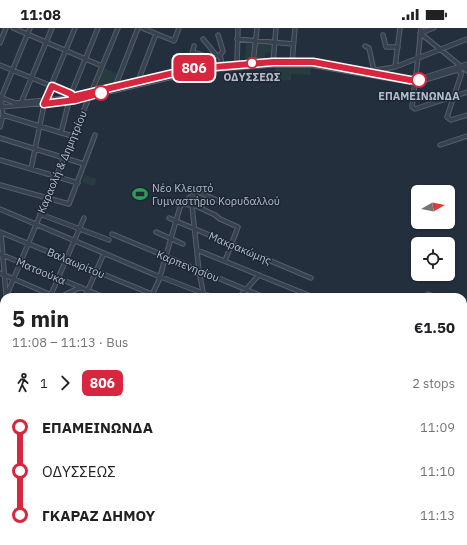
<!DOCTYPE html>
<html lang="en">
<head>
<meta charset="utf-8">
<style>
  :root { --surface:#fff; --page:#f6f6f6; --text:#202124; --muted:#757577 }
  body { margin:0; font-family:"IBM Plex Sans",sans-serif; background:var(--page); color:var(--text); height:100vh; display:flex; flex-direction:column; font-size:15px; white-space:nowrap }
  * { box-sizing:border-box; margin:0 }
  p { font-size:13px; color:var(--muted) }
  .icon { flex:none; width:22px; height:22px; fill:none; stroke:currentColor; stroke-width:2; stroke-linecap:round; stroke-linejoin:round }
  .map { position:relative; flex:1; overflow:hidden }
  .side { position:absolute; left:0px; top:265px; width:467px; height:252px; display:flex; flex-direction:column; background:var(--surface); border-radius:12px 12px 0 0; box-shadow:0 1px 3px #0004 }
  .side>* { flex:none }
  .badge { padding:0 8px; border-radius:6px; font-size:14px; line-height:26px }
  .needle { width:26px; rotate:81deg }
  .tools { position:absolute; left:411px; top:157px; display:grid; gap:8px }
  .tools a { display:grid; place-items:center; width:44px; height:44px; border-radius:6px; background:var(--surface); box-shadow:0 1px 3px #0004; font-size:20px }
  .map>.badge { position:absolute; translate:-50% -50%; box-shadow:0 0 0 2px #fff }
  .legs { display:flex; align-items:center; gap:6px; height:44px; padding:0 12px; font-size:13px }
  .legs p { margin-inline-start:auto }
  .headline { display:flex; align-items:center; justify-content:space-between; height:68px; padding:0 12px }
  h1 { font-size:22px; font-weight:800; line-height:30px }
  ul { padding:0 12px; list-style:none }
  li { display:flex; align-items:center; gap:14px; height:44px; font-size:15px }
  li i { display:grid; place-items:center; width:6px; height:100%; margin:0 5px; background:currentColor }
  li i::after { content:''; width:10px; height:10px; margin:-5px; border:3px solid; border-radius:50%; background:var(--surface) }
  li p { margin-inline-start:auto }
  li:first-child i { background:linear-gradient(#0000 50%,currentColor 0) }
  li:last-child i { background:linear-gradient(currentColor 50%,#0000 0) }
  .status { display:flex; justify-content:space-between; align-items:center; height:28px; padding:0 20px; background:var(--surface); direction:ltr }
  .status svg { height:11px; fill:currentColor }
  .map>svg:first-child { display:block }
  .green { fill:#263c3f }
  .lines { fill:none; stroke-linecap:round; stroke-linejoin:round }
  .minor-casing { stroke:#565f6c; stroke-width:5.5 }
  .minor { stroke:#38414e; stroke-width:3.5 }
  .line-1-casing { stroke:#fff; stroke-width:9 }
  .line-1 { stroke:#d7263d; stroke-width:6 }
  .stop-1-dot { fill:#fff; stroke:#d7263d; stroke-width:2 }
  .labels { text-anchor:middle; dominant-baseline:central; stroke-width:3; stroke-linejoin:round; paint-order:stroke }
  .stop-label { font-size:11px; font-weight:bold; fill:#b4bcc9; stroke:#1d2633 }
  .street-label { font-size:11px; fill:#b4bcc9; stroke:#1d2633 }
  .poi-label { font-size:11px; fill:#b4bcc9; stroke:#1d2633; text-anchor:start }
</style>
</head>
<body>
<div class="status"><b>11:08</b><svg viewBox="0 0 49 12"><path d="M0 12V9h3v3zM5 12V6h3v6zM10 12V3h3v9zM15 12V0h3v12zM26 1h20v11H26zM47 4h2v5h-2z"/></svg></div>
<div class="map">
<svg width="467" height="517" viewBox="0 0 467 517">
  <rect width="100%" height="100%" fill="#242f3e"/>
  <path class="green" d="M246 14 254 15 252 32 245 33Z
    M257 15 272 17 271 24 265 25V32H255Z
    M275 38H311V47L291 46V52L275 53Z
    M104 40 118 46 113 56 98 60 96 59Z
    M85 147 97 151 94 158 82 154Z
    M4 296V418L0 419V298Z
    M0 497 4 498V513H13L12 517H0Z"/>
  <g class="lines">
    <defs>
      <path id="minor" d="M13 0 102 38
        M142 0 174 13 179 0
        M421 0 418 30 412 79 415 81 467 64
        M420 5 467 43
        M420 5 434 0
        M218 7 223 23 220 27 222 37
        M383 7 386 19H398
        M203 11 217 28H219
        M237 11 293 16
        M0 15 6 0
        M194 18 192 26 195 25 209 29 217 28
        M365 18 369 20 374 43
        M292 34 295 0
        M253 35 257 0
        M273 35 276 0
        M237 36 238 0
        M0 37 71 66
        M395 39 400 0
        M370 43 395 39 467 11
        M458 43 461 45V47L447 89 451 92 467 87
        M138 53 156 6
        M115 59 138 0
        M71 66 98 0
        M0 69 15 75 69 70 188 41 237 36 273 34H310L416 52 467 36
        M21 75 52 0
        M0 79 69 73 203 42 272 37H310L415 55 467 39
        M3 87 72 108
        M0 99 3 87 1 70 30 0
        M61 105 69 73
        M0 110 84 136
        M440 117 467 108
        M0 132 78 155
        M31 141 45 72 75 0
        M0 157 69 176 95 107
        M183 176 196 178 215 187 220 191 238 199 225 233
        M192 178 199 243 204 269
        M0 181 153 246 213 269
        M40 186 109 212
        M169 190 311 250
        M0 204 159 269
        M156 204 183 216
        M1 205 6 267
        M112 206 264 269
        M197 222 313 269
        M0 226 104 269
        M0 245 56 269
        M428 266 435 269
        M6 269 118 0
        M50 269 84 190
        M60 269 81 259
        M85 269 104 225
        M151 269 159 252 180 179 190 169 198 164 219 173
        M239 269 259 247
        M297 269 301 264
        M463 281 467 283
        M0 283 4 273
        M0 288 4 290
        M0 295 4 293
        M463 300 467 302
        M463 309H467
        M463 320 467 322
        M463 340 467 342
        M463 361 467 362
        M463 382 467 384
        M463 408H467
        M0 430 3 421
        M463 443H467
        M0 456 4 457
        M463 478H467
        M2 494 4 488
        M70 513 83 517
        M217 513V517
        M247 513V517
        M279 513 282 517
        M326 513V517
        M346 513V517
        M367 513V517
        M389 513V517
        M410 513V517
        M432 513 433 517
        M454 515 467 514
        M16 517 17 513
        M37 517 38 513
        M57 517 59 513
        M98 517 99 513
        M119 517 120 513
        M140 517 141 513
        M162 517 163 513
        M182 517 183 513
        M187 517 191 513"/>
    </defs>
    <use href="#minor" class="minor-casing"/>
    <use href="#minor" class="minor"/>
  </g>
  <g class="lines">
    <defs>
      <path id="line-1" d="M101 65 75 72 44 76 52 58 71 66 72 69 191 41 273 34H313L410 52H419"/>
    </defs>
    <use href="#line-1" class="line-1-casing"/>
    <use href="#line-1" class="line-1"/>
  </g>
  <defs>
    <symbol id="stadium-bare" viewBox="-9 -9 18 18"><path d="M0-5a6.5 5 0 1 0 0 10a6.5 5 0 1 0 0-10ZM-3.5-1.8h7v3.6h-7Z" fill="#2e9e5b" stroke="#1d2633" stroke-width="2.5" paint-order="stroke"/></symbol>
  </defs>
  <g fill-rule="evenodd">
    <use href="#stadium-bare" x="129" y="155" width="22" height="22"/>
  </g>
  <g class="stop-1-dot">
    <circle cx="252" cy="35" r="5"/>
    <circle cx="419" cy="52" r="7"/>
    <circle cx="101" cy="65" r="7"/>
  </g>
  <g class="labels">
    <g class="stop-label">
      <text x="252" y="49">ΟΔYΣΣΕΩΣ</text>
      <text x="419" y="68">ΕΠΑΜΕΙΝΩΝΔΑ</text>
    </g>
    <g class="street-label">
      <text transform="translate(62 134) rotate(-67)">Καραολή &amp; Δημητρίου</text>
      <text transform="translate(240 220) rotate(23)">Μακρακώμης</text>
      <text transform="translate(76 235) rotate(23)">Βαλαωρίτου</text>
      <text transform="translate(188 238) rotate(22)">Καρπενησίου</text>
      <text transform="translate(41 243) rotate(23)">Ματσούκα</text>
    </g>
    <g class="poi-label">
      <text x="152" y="160">Νέο Κλειστό<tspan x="152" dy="13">Γυμναστήριο Κορυδαλλού</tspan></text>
    </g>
  </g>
</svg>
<div class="tools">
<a><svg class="needle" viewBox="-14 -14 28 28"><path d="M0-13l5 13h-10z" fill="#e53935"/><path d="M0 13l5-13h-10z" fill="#757577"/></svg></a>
<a><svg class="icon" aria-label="locate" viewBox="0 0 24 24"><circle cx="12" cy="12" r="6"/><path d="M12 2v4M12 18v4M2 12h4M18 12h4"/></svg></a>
</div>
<b class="badge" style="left:194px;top:40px;background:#d7263d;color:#fff">806</b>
<section class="side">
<div class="headline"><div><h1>5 min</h1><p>11:08 – 11:13 · Bus</p></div><b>€1.50</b></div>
<div class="legs"><svg class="icon" aria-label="walk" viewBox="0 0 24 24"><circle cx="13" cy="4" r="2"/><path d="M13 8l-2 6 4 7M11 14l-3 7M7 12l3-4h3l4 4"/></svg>1<svg class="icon" aria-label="forward" viewBox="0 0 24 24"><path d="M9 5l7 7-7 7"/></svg><b class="badge" style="background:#d7263d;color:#fff">806</b><p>2 stops</p></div>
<ul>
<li><i style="color:#d7263d"></i><b>ΕΠΑΜΕΙΝΩΝΔΑ</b><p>11:09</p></li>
<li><i style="color:#d7263d"></i><span>ΟΔYΣΣΕΩΣ</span><p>11:10</p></li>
<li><i style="color:#d7263d"></i><b>ΓΚΑΡΑΖ ΔΗΜΟΥ</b><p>11:13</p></li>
</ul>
</section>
</div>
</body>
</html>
